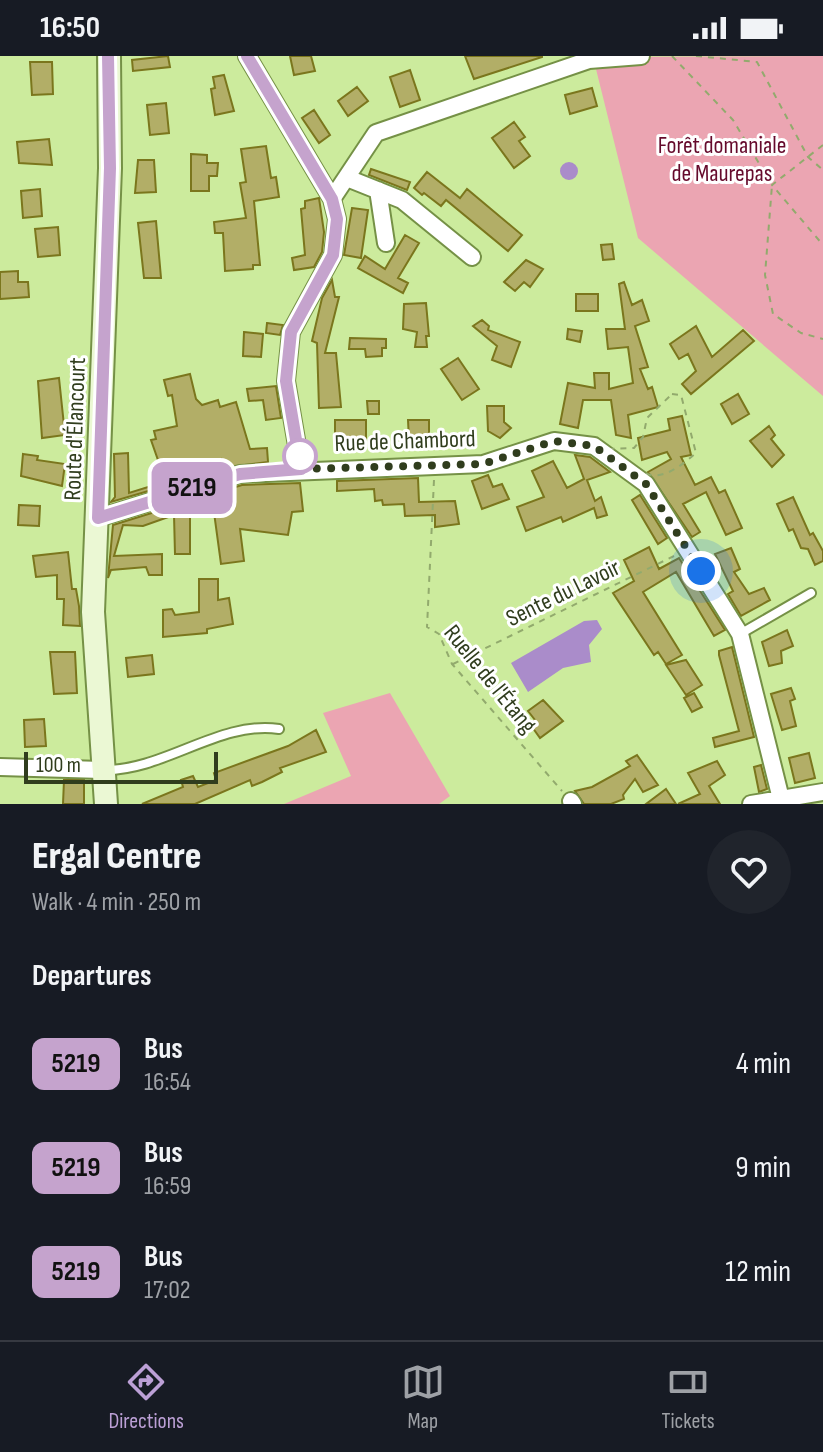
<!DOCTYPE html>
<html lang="en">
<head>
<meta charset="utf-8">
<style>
  :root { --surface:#171b24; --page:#20242c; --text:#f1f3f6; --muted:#9ea1a6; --line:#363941; --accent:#bca0d6 }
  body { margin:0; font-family:"Sofia Sans Condensed",sans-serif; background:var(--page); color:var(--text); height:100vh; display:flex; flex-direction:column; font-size:30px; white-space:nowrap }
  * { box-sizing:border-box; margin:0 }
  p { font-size:26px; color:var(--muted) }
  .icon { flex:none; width:44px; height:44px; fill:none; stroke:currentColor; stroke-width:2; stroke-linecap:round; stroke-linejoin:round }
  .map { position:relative; height:748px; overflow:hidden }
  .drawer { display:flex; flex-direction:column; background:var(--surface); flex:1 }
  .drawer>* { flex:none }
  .badge { padding:0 16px; border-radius:12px; font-size:28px; line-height:52px }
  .scale { position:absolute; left:24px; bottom:20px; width:194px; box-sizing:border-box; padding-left:8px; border:4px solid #303d1d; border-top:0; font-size:22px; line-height:28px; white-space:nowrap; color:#303d1d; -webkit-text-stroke:6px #fff; paint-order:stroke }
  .you { position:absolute; width:40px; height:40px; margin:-20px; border:6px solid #fff; border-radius:50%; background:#1a73e8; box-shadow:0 0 0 12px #1a73e833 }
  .map>.badge { position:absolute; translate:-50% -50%; box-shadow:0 0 0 4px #fff }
  h2 { padding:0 32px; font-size:30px; line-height:72px }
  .round { display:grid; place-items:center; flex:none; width:84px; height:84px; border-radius:42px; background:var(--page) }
  .head { display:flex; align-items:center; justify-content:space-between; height:136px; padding:0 32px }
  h1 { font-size:38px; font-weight:800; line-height:60px }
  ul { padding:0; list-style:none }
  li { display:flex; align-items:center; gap:24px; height:104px; padding:0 32px }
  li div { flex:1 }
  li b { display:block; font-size:30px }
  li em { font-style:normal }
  li .badge { min-width:88px; font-weight:700; text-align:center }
  .status { display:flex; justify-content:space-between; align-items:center; height:56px; padding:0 40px; background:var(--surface); direction:ltr }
  .status svg { height:22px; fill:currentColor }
  .menu { display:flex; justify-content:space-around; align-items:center; height:112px; border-top:2px solid var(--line); background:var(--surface); font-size:22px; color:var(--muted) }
  .menu a { display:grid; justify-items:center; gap:4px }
  .menu .selected { color:var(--accent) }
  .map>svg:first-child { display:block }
  .green { fill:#eba5b2 }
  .water { fill:#aa8cca }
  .building { fill:#b2ae67; stroke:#7b761d; stroke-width:2 }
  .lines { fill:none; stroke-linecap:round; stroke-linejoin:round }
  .lane-casing { stroke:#759146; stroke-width:12 }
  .street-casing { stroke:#759146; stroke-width:20 }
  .secondary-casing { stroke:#759146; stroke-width:26 }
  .path { stroke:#92aa6d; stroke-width:2; stroke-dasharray:6 6; stroke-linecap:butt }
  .lane { stroke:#fff; stroke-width:8 }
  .street { stroke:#fff; stroke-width:16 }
  .secondary { stroke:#ebf8d4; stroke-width:22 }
  .line-casing { stroke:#fff; stroke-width:18 }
  .line { stroke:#c5a3cd; stroke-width:12 }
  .walk { stroke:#303d1d; stroke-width:8; stroke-dasharray:0 14.4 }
  .stop-dot { fill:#fff; stroke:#c5a3cd; stroke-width:4 }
  .labels { text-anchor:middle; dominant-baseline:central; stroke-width:6; stroke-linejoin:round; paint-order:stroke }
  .park-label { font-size:24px; fill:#650a2c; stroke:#fff }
  .street-label { font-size:24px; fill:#303d1d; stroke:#fff }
</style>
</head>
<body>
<div class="status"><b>16:50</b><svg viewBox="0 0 49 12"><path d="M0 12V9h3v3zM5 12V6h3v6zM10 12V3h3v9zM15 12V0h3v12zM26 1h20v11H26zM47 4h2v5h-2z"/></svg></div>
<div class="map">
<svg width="823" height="748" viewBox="0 0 823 748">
  <rect width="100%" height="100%" fill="#cceb9d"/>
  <path class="green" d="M823 0V340L638 182 593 1Z
    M390 637 450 740 439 748H284L351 720 323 657Z"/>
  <path class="water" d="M560 115a9 9 0 1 1 18 0a9 9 0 1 1-18 0Z
    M597 564 602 573 589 589 591 606 563 612 528 636 511 607 584 565Z"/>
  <path class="building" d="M168 0 170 11 133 15 132 4Z
    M290 0H311L315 15 294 19Z
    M465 0H542V1L474 23Z
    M30 6H52L53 38 32 39Z
    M410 14 420 44 400 51 390 21Z
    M224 19 234 55 215 59 211 33 215 32 213 21Z
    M357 31 368 45 348 60 338 45Z
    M592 32 597 50 570 58 565 39Z
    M166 47 169 77 150 79 147 49Z
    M314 54 330 79 319 87 302 62Z
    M514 66 525 81 519 85 530 100 514 112 492 82Z
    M49 83 52 109 19 107 17 86Z
    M266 90 271 122 276 121 279 141 254 145 260 209H253V213L225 215 223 177H215L214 166 246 162 240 127 246 126 241 93Z
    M191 98 207 99V107H218L217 120H209V135H191Z
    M138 104H154L156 136 135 137Z
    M371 113 410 126 407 134 369 119Z
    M427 116 460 142 467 133 522 179 508 195 446 144 441 150 424 137 422 139 414 132Z
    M40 133 42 160 23 162 21 135Z
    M319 142 324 176 322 196 314 211 294 214 292 202 305 199 301 153 305 152V145Z
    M352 152 368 154 361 202 344 199Z
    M156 165 161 222H144L138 167Z
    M58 171 60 199 38 201 35 173Z
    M405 179 419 187 398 222 408 227 403 237 358 212 365 200 385 213Z
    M612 188 614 203 603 204 601 189Z
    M526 204 543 213 530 231 524 226 515 235 504 226Z
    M18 215V226H28L29 241 0 243V216Z
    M332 224 335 241H339L325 297H336L341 351 319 352 317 287 312 285 322 242Z
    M624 226 632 249 642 244 649 265 635 270 648 311 640 313 648 333 652 331 658 351 628 359 631 382 616 379 611 344H583L578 372 560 368 568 327 595 332 594 317H609V333L633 327 628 291 608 293 606 273H625L619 228Z
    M576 238H598V255H576Z
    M426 247 429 280H426L427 291H415L417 276 403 273 404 248Z
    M482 264 489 270 488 274 520 286 511 311 492 304 497 290 473 270Z
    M267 267 283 269 280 279 266 277Z
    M696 270 712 301 743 274 754 285 691 338 682 328 696 315 688 298 679 303 670 288Z
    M568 273 582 275 580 286 567 283Z
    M244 276 263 278 261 301 243 300Z
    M350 282 386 283V292H382V300L366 301 365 293H349Z
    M458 302 479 333 462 344 441 313Z
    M190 318 196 343 202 349 218 344 220 351 236 346 250 393 267 392 268 406 221 412V403L175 415 176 422 165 424 151 384 156 383 154 375 177 370 172 339 168 340 164 324Z
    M59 322 65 379 42 382 38 325Z
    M276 330 281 362 266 364 263 344 249 345 247 333Z
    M738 338 749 358 732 368 721 348Z
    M367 345H379V358H368Z
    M487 350H504V366L511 372 500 382 488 375Z
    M682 360 691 399 681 401 695 429 711 421 719 437 725 434 742 472 726 479 706 436 683 448 700 476 692 481 648 416 671 403 667 396 642 404 638 382 670 374 668 363Z
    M335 364H366V385H335Z
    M408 364H429V384H409Z
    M769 370 775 379 771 383 784 399 772 411 750 385Z
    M128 397 129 437 161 427 162 431 111 446 115 441 114 398Z
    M23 398 38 400 37 404 65 408 62 430 21 420Z
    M575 399 590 401 610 416 587 424 595 445 601 441 607 459 597 462 594 452 563 466 561 461 526 475 517 451 544 441 532 415 553 405 567 432 584 423Z
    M488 419 493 431 502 428 509 443 482 453 472 425Z
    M418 422 419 446 455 445 459 468 435 471V459L405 460 404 448 383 449 382 444 375 445 374 433 337 435V425Z
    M300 427 303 455 292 456 288 479 240 473 244 505 221 508 213 449 190 457V498H175L174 459 143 470 123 469 114 500 162 498V519H149L146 511 111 514 108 522 113 469 242 429Z
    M640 439 667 482 658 488 632 444Z
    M793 441 810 479 813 477 823 495V505L815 509 808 493 801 492 793 473 789 475 777 448Z
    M19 449 40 450 39 470 18 469Z
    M649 491 659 513 679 502 725 574 714 580 676 516 643 536 682 599 666 608 658 596 654 599 613 537 634 525 624 504Z
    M731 492 740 513 734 516 749 538 764 532 770 544 741 560 728 538 733 535 715 498Z
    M68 496 72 533H76L79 550 80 570 63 569 64 543H57V519L36 521 33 500Z
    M199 523H218V544L229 542 233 568 207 573V577L163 581V554L172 553 175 559 199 556Z
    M787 574 793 590 781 595 782 607 769 610 762 586Z
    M732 591 754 681 715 691 713 682 739 675 719 599V595Z
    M50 596H75L77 637 54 638Z
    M152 599 154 618 128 621 126 602Z
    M686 604 702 629 686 639 666 609Z
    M791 632 795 643 790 645 796 670 782 674 771 638Z
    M694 637 702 651 692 656 684 642Z
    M543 644 563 665 540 682 530 668 535 664 528 655Z
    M44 663 46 690 25 691 24 664Z
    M316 674 326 696 280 712 282 716 262 726 252 730 250 724 195 748H142L183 731 181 724 193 720 198 731 216 724 214 717 288 690Z
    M809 697 815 722 795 727 789 702Z
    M637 699 658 729 643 736 635 723 623 739 624 743 611 748H584L575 735 592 731 630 710 626 705Z
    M717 705 725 719 709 730 720 748H678L700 738 688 717Z
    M761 709 767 733 759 736 754 711Z
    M64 724H84V748H63Z
    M666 733 676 748H646Z"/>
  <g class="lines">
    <defs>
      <path id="lane" d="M740 578 811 537
        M104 714C164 715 220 664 279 673"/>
      <path id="street" d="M247 0 332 143 337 163 333 199 291 276 286 325 301 413
        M347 122 402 144 472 201
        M378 134 386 187
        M332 143 376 77 589 4 641 0
        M98 462 240 418 483 408 554 385 594 390 646 428 740 578 781 743
        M0 711 102 714
        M571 745 573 748
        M751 748 823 736"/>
      <path id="secondary" d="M106 748 93 556 110 112 109 0"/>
    </defs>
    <use href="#lane" class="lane-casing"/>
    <use href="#street" class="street-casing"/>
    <use href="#secondary" class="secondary-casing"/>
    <path class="path" d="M672 0 733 64 772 129 765 219 773 258 801 277 823 283
      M696 0 757 6 808 101 823 114
      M823 89 772 129 823 189
      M672 338 681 339 696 397C656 432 645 422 610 393L634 392 643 381 647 362Z
      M434 424 427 571 439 578 452 608 562 735
      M453 608 674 500"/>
    <use href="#lane" class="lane"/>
    <use href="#street" class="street"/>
    <use href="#secondary" class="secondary"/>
  </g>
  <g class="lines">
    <defs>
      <path id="line" d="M108 0 110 112 98 462 240 418 301 413 286 325 291 276 333 199 337 163 332 143 247 0"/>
    </defs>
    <use href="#line" class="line-casing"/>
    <use href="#line" class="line"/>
    <path class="walk" d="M300 400 301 413 483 408 554 385 594 390 646 428 701 515"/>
  </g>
  <circle class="stop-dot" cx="300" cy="400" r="16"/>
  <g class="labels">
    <g class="park-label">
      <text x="722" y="89">Forêt domaniale<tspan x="722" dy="28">de Maurepas</tspan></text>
    </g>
    <g class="street-label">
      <text transform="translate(75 373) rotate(-88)">Route d'Élancourt</text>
      <text transform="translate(405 385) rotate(-2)">Rue de Chambord</text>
      <text transform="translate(563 537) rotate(-26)">Sente du Lavoir</text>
      <text transform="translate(490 623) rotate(51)">Ruelle de l'Étang</text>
    </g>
  </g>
</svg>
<div class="scale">100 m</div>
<div class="you" style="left:701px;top:515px"></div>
<b class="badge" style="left:192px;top:432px;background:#c5a3cd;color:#111">5219</b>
</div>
<section class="drawer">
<div class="head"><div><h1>Ergal Centre</h1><p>Walk · 4 min · 250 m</p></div><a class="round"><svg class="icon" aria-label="heart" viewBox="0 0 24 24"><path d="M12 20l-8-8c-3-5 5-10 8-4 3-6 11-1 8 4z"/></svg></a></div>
<h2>Departures</h2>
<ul>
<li><span class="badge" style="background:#c5a3cd;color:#111">5219</span><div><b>Bus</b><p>16:54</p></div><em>4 min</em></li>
<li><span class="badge" style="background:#c5a3cd;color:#111">5219</span><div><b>Bus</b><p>16:59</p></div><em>9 min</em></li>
<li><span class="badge" style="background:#c5a3cd;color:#111">5219</span><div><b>Bus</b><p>17:02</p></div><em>12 min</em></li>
</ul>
</section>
<nav class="menu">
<a class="selected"><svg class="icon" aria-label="directions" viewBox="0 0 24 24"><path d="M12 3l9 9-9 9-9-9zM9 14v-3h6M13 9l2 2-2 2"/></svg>Directions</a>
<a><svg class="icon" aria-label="map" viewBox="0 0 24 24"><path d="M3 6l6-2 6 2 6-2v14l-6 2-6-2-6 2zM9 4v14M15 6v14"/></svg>Map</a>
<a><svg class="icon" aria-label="tickets" viewBox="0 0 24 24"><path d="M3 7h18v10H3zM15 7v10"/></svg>Tickets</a>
</nav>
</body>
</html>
